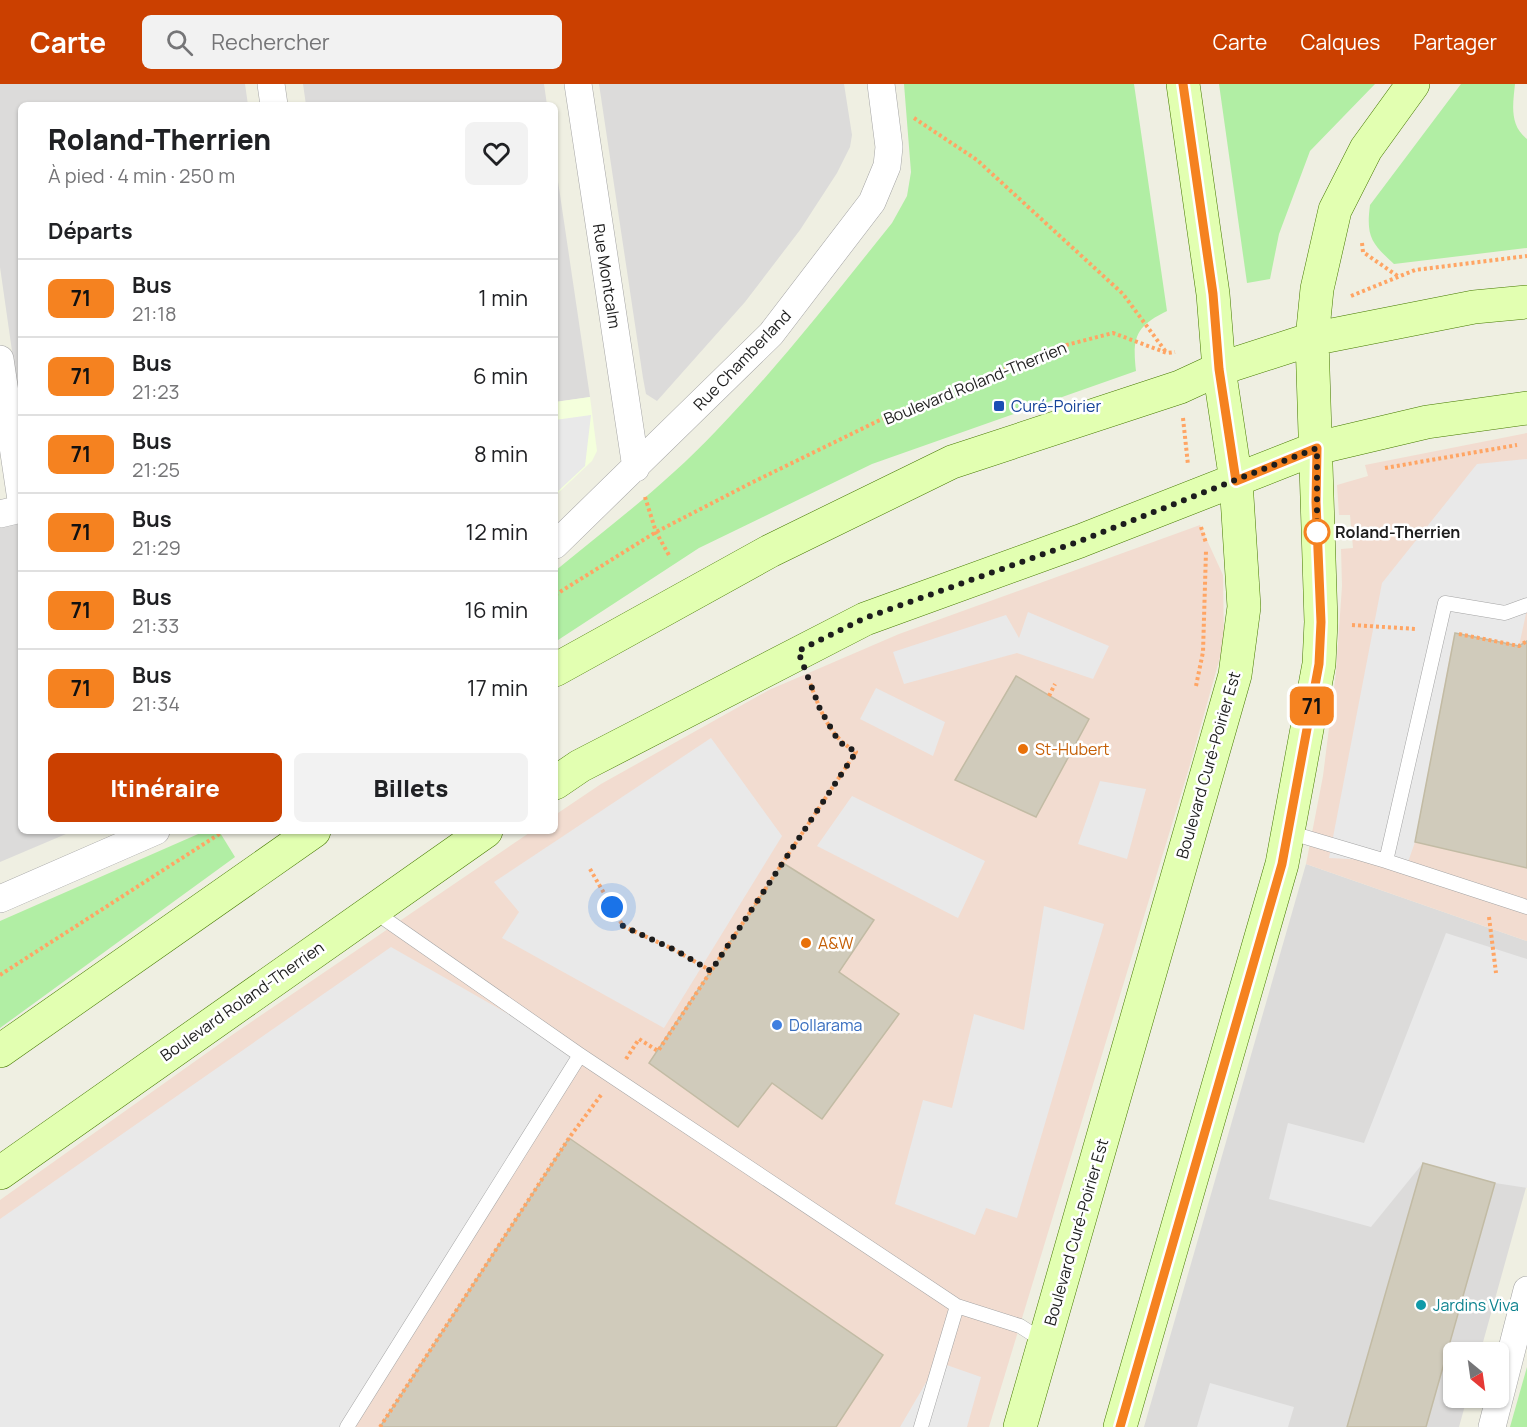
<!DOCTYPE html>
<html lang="fr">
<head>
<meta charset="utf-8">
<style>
  :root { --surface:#fff; --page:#f2f2f2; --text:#202124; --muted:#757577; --line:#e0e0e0; --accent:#cb4000 }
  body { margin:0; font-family:Manrope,sans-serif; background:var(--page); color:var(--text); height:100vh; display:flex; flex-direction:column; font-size:22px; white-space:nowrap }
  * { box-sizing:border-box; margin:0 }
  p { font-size:20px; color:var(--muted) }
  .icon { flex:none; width:33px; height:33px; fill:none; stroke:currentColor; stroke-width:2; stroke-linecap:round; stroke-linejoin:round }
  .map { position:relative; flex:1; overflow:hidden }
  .sheet { position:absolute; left:18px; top:18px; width:540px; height:732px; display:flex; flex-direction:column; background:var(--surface); border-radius:9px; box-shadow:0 2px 4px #0004 }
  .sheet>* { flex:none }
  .badge { padding:0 12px; border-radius:9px; font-size:21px; line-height:39px }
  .needle { width:39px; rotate:151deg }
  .fabs { position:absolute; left:1443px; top:1258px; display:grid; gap:12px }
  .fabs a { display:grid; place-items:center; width:66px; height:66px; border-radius:9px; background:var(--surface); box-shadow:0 2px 4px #0004; font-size:30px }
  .you { position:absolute; width:30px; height:30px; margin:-15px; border:4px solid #fff; border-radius:50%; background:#1a73e8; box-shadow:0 0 0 9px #1a73e833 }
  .map>.badge { position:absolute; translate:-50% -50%; box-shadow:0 0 0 3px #fff }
  h2 { padding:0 30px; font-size:22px; line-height:54px }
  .round { display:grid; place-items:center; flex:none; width:63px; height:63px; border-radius:9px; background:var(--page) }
  .summary { display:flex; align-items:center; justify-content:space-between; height:102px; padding:0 30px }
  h1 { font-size:28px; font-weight:800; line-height:45px }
  .button { display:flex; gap:12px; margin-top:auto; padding:12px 30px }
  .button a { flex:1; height:69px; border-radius:9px; background:var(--accent); color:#fff; font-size:24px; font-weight:800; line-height:69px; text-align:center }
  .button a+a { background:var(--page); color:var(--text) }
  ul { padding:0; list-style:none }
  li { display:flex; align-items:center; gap:18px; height:78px; padding:0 30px; border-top:2px solid var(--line) }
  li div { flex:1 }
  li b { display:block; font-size:22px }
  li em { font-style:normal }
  li .badge { min-width:66px; font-weight:700; text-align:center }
  header { display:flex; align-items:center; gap:36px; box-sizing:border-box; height:84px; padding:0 30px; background:var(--accent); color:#fff }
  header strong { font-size:28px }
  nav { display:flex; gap:33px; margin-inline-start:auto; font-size:21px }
  .search { width:420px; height:54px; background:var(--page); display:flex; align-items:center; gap:15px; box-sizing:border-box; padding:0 21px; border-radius:9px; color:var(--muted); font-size:22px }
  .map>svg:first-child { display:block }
  .residential { fill:#dcdbda }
  .commercial { fill:#f2dcd0 }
  .education { fill:#f4ffdc }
  .grass { fill:#b1eea4 }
  .parking { fill:#e9e9e9 }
  .building { fill:#d0cbbb; stroke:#c2bba4; stroke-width:1.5 }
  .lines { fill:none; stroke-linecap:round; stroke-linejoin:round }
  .lane-casing { stroke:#a4a4a4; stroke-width:15 }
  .street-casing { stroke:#a4a4a4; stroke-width:28 }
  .secondary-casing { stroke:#467900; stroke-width:34 }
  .path { stroke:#ffa564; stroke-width:4; stroke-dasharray:3 3; stroke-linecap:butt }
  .lane { stroke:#fff; stroke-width:14 }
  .street { stroke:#fff; stroke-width:27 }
  .secondary { stroke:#e2ffb1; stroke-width:33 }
  .line-casing { stroke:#fff; stroke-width:14 }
  .line { stroke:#f58220; stroke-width:9 }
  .walk { stroke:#1d1d1d; stroke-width:6; stroke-dasharray:0 10.8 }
  .transit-dot { fill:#1a4fb4; stroke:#fff; stroke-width:2 }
  .stop-dot { fill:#fff; stroke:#f58220; stroke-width:3 }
  .food-dot { fill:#e8710a; stroke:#fff; stroke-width:2 }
  .shop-dot { fill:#3f7fe0; stroke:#fff; stroke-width:2 }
  .culture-dot { fill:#0f9aa8; stroke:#fff; stroke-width:2 }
  .labels { text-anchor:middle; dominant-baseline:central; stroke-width:5; stroke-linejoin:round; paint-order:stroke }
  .street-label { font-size:16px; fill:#1d1d1d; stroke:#fff }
  .transit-label { font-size:16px; fill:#164399; stroke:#fff; text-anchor:start }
  .stop-label { font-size:16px; font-weight:bold; fill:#1d1d1d; stroke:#fff; text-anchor:start }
  .food-label { font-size:16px; fill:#c56008; stroke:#fff; text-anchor:start }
  .shop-label { font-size:16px; fill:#366cbe; stroke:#fff; text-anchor:start }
  .culture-label { font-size:16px; fill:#0d838f; stroke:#fff; text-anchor:start }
</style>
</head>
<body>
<header>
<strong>Carte</strong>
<div class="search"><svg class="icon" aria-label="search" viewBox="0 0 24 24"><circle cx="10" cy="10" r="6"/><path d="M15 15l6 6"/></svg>Rechercher</div>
<nav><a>Carte</a><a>Calques</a><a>Partager</a></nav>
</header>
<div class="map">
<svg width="1527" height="1343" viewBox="0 0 1527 1343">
  <rect width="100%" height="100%" fill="#efefe2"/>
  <path class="residential" d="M0 0H245L248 21H21V330L0 183Z
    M303 0H544L547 21H306Z
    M599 0H844L852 51 850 63 837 89 800 146 745 218 657 317 646 310 643 294Z
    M555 77 590 313 555 318Z
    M21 426V747H73L0 778V444Z
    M1306 780 1527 857V1100L1480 1269H1454V1314H1467L1459 1343H1144Z"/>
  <path class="commercial" d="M1527 349V857L1306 780 1323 692 1336 588 1342 502 1341 465 1353 464 1350 431H1339L1337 401 1368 392 1365 381Z
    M1200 441 1223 491 1224 559 1189 684 989 1343H0V1116L232 951 532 747H555V731L601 700 769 606 899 550Z"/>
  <path class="education" d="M590 313 597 367 592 377 555 412V318Z"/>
  <path class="grass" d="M904 0H1134L1167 227C1136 242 1132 253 1136 287L872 380 699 464 555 558V487C610 442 667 399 716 347 779 282 835 210 892 139L907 112 911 88Z
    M1219 0H1375L1310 67 1279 150 1270 195 1247 199Z
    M1461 0H1515C1513 20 1509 41 1527 55V164L1394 180C1371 159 1366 152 1370 121Z
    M205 747H219L235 773 0 944V837Z
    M1527 1283V1343H1510Z"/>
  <path class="parking" d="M591 331 585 382 555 410V336Z
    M1527 375V525L1519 562 1454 550 1415 758 1408 778 1329 774 1382 499 1477 380Z
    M1028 528 1109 562 1093 595 1017 569 904 600 893 568 1006 531 1019 554Z
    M876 604 945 638 933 672 860 635Z
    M711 654 782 752 664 944 502 854 519 828 494 798Z
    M1100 697 1146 705 1127 775 1078 760Z
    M852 712 985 777 958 834 817 762Z
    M1044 822 1104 840 1017 1134 986 1124 975 1151 895 1120 923 1016 952 1024 974 930 1024 946Z
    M1446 849 1527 875V1104L1495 1099 1423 1079 1371 1143 1269 1115 1288 1039 1364 1059Z
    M391 863 580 971 347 1343H0V1135Z
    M938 1278 981 1293 967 1343H900Z
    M1210 1299 1294 1323 1288 1343H1197Z"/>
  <path class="building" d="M1455 549 1519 562 1527 557V784L1415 758Z
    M1016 592 1089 635 1036 733 955 696Z
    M783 779 874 836 839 888 899 930 822 1035 772 999 738 1043 649 979Z
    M569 1054 883 1271 836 1343H380Z
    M1423 1079 1495 1099 1426 1343H1347Z"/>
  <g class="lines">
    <defs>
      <path id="lane" d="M1288 748 1386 777 1445 519 1505 529 1527 521
        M1386 777 1527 823
        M372 826 580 971 957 1222 1020 1242 1045 1258
        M347 1343 580 971
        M921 1343 957 1222"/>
      <path id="street" d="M271 0 274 21
        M578 0 636 384
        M0 275 21 416
        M0 430 21 425
        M555 461 771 250 872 118 887 82 889 63 881 0
        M0 815 156 747
        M1492 1343 1527 1206"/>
      <path id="secondary" d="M555 586 770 467 952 378 1180 303 1219 285 1312 255 1474 223 1527 218
        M555 699 580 682 865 535 1080 457 1317 364 1427 338 1527 324
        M0 967 314 747
        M0 1089 486 747
        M1020 1343 1235 591 1244 523 1236 397 1219 285 1213 210 1183 0
        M1120 1343 1282 780 1319 580 1321 538 1312 255 1317 205 1335 126 1366 65 1413 0"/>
    </defs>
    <use href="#lane" class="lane-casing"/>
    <use href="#street" class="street-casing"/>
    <use href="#secondary" class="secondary-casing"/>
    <path class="path" d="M914 34 977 76 1123 210 1166 268
      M1362 159 1363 168 1399 193
      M1351 212 1415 186 1527 172
      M1183 334 1188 381
      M1385 384 1517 361
      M645 413 656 448 670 473
      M1201 443 1206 459
      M555 511 656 448 751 399 882 335 1055 264 1113 249 1167 269 1175 268
      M1352 541 1416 545
      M1459 550 1519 562 1527 557
      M1196 602 1203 568 1206 467
      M1049 612 1055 600
      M590 785 623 842 675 866 711 887
      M1489 833 1496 889
      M0 891 224 747
      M626 975 639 955 658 967 856 668C829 652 821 628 810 599
      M380 1343 569 1054 601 1011"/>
    <use href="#lane" class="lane"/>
    <use href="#street" class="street"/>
    <use href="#secondary" class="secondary"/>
  </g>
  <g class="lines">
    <defs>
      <path id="line" d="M1120 1343 1282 780 1319 580 1321 538 1316 418 1317 364 1236 397 1219 285 1213 210 1183 0"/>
    </defs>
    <use href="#line" class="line-casing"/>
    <use href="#line" class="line"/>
    <path class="walk" d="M612 823 623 842 675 866 711 887 856 668 839 658 820 625 798 567 865 534 1080 457 1317 364V448"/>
  </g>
  <rect class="transit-dot" x="993" y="316" width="12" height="12" rx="3"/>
  <circle class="stop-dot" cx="1317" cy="448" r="12"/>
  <g class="food-dot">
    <circle cx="1023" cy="665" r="6"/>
    <circle cx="806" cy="859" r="6"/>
  </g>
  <circle class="shop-dot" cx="777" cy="941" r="6"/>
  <circle class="culture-dot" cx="1421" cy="1221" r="6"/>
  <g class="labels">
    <g class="street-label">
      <text transform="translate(607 192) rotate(81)">Rue Montcalm</text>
      <text transform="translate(742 276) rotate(-46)">Rue Chamberland</text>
      <text transform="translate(975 299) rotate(-22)">Boulevard Roland-Therrien</text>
      <text transform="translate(1208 681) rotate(-74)">Boulevard Curé-Poirier Est</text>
      <text transform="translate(242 917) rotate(-35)">Boulevard Roland-Therrien</text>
      <text transform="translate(1076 1148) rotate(-74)">Boulevard Curé-Poirier Est</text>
    </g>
    <g class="transit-label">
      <text x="1011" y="322">Curé-Poirier</text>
    </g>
    <g class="stop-label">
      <text x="1335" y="448">Roland-Therrien</text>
    </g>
    <g class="food-label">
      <text x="1035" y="665">St-Hubert</text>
      <text x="818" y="859">A&amp;W</text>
    </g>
    <g class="shop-label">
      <text x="789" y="941">Dollarama</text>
    </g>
    <g class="culture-label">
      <text x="1433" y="1221">Jardins Viva</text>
    </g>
  </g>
</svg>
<div class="fabs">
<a><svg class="needle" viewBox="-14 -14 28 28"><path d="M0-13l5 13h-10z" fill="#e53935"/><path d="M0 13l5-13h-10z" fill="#757577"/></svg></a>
</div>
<div class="you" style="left:612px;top:823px"></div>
<b class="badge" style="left:1312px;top:622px;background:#f58220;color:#111">71</b>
<section class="sheet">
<div class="summary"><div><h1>Roland-Therrien</h1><p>À pied · 4 min · 250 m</p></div><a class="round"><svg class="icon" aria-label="heart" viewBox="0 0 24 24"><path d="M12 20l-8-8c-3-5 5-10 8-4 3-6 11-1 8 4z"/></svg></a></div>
<h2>Départs</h2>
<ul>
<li><span class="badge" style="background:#f58220;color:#111">71</span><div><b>Bus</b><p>21:18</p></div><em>1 min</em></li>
<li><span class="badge" style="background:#f58220;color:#111">71</span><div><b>Bus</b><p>21:23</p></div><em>6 min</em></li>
<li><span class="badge" style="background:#f58220;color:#111">71</span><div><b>Bus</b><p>21:25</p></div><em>8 min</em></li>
<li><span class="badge" style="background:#f58220;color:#111">71</span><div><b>Bus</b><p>21:29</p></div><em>12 min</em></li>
<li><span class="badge" style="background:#f58220;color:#111">71</span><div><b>Bus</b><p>21:33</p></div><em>16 min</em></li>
<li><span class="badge" style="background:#f58220;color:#111">71</span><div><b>Bus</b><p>21:34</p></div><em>17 min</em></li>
</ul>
<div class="button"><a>Itinéraire</a><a>Billets</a></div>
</section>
</div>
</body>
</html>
